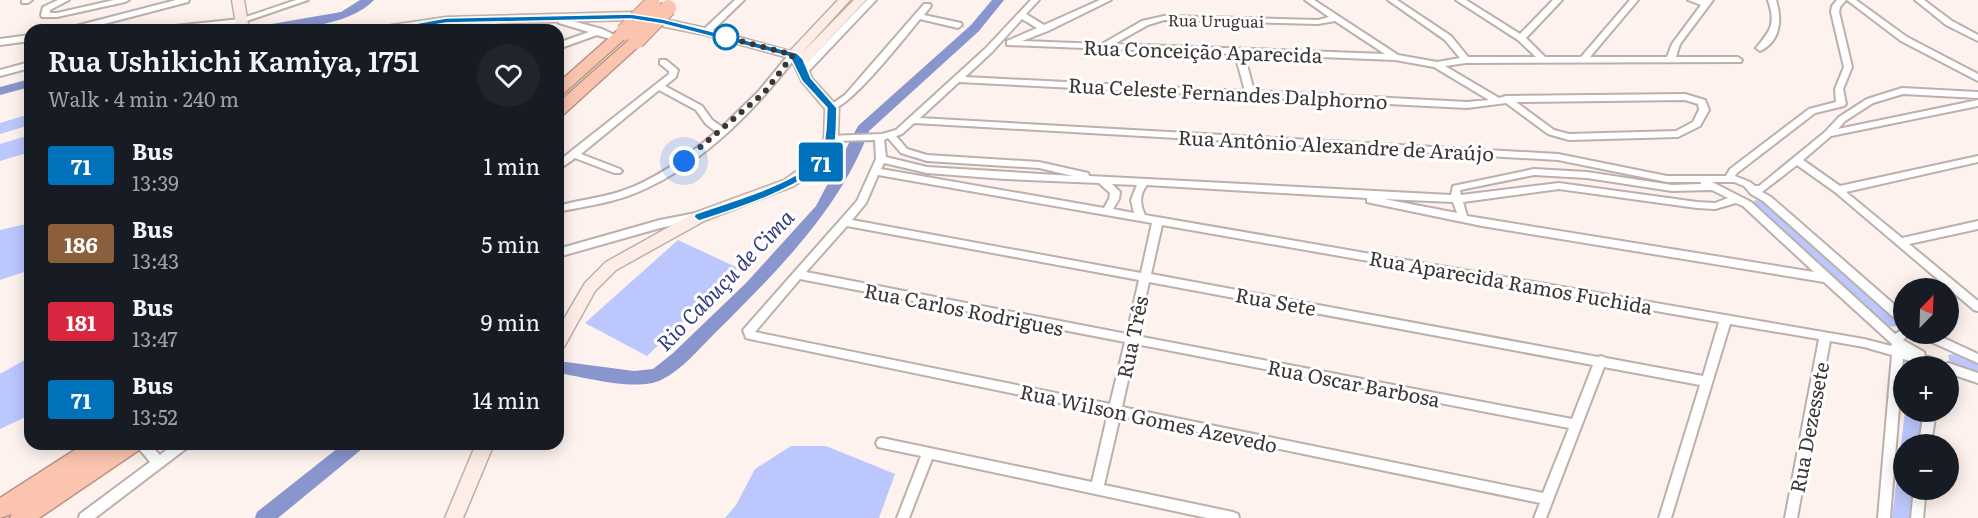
<!DOCTYPE html>
<html lang="en">
<head>
<meta charset="utf-8">
<style>
  :root { --surface:#171b24; --page:#20242c; --text:#f1f3f6; --muted:#9ea1a6 }
  body { margin:0; font-family:Literata,serif; background:var(--page); color:var(--text); height:100vh; display:flex; flex-direction:column; font-size:22px; white-space:nowrap }
  * { box-sizing:border-box; margin:0 }
  p { font-size:20px; color:var(--muted) }
  .icon { flex:none; width:33px; height:33px; fill:none; stroke:currentColor; stroke-width:2; stroke-linecap:round; stroke-linejoin:round }
  .map { position:relative; flex:1; overflow:hidden }
  .sheet { position:absolute; left:24px; top:24px; width:540px; height:426px; display:flex; flex-direction:column; background:var(--surface); border-radius:18px; box-shadow:0 3px 15px #0003 }
  .sheet>* { flex:none }
  .badge { padding:0 12px; border-radius:4px; font-size:21px; line-height:39px }
  .needle { width:39px; rotate:23deg }
  .tools { position:absolute; left:1893px; top:278px; display:grid; gap:12px }
  .tools a { display:grid; place-items:center; width:66px; height:66px; border-radius:50%; background:var(--surface); box-shadow:0 3px 15px #0003; font-size:30px }
  .you { position:absolute; width:30px; height:30px; margin:-15px; border:4px solid #fff; border-radius:50%; background:#1a73e8; box-shadow:0 0 0 9px #1a73e833 }
  .map>.badge { position:absolute; translate:-50% -50%; box-shadow:0 0 0 3px #fff }
  .round { display:grid; place-items:center; flex:none; width:63px; height:63px; border-radius:32px; background:var(--page) }
  .overview { display:flex; align-items:center; justify-content:space-between; height:102px; padding:0 24px }
  h1 { font-size:28px; font-weight:600; line-height:45px }
  ul { padding:0; list-style:none }
  li { display:flex; align-items:center; gap:18px; height:78px; padding:0 24px }
  li div { flex:1 }
  li b { display:block; font-size:22px }
  li em { font-style:normal }
  li .badge { min-width:66px; font-weight:700; text-align:center }
  .map>svg:first-child { display:block }
  .green { fill:#bbc7fd }
  .lines { fill:none; stroke-linecap:round; stroke-linejoin:round }
  .river { fill:#8995cd; fill-rule:evenodd }
  .minor-casing { stroke:#bdafaa; stroke-width:4 }
  .secondary-casing { stroke:#bdafaa; stroke-width:3 }
  .motorway-casing { stroke:#b79284; stroke-width:3 }
  .minor { fill:#fff; fill-rule:evenodd }
  .secondary { fill:#feede7; fill-rule:evenodd }
  .motorway { fill:#fac4af; fill-rule:evenodd }
  .motorway-bridge-casing { stroke:#b79284; stroke-width:18; stroke-linecap:butt }
  .motorway-bridge { stroke:#fac4af; stroke-width:16 }
  .line { fill:#0072bc; stroke:#fff; stroke-width:1.5 }
  .walk { stroke:#3b3634; stroke-width:6; stroke-dasharray:0 10.8 }
  .stop-dot { fill:#fff; stroke:#0072bc; stroke-width:3 }
  .labels { text-anchor:middle; dominant-baseline:central; stroke-width:6; stroke-linejoin:round; paint-order:stroke }
  .far-street-label { font-size:16px; fill:#3b3634; stroke:#fff }
  .street-label { font-size:20px; fill:#3b3634; stroke:#fff }
  .water-label { font-size:21px; font-style:italic; fill:#343d81; stroke:#fff }
</style>
</head>
<body>
<div class="map">
<svg width="1978" height="518" viewBox="0 0 1978 518">
  <rect width="100%" height="100%" fill="#fef2ee"/>
  <path class="green" d="M30 114V125L0 134V123Z
    M30 135V152L0 161V144Z
    M1755 200 1765 202 1902 323 1900 327 1885 326 1751 204Z
    M30 223V270L0 280V230Z
    M678 240 738 268 647 356 585 323Z
    M1958 353 1978 360V375L1950 363 1948 355Z
    M30 357V415L0 429V374Z
    M1905 411H1923L1919 444H1904V489H1914L1910 518H1892Z
    M791 446H826L895 474 879 518H725L736 505 755 469Z"/>
  <g class="lines">
    <path class="river" d="M360 0H374C349 27 289 30 254 30L260 26 341 12Z
      M992 0H1004L979 31 869 131C839 211 775 273 716 332 700 348 682 370 661 380 636 392 585 377 558 373V361L634 371 653 369 672 354 746 283 816 206 858 126 971 25Z
      M30 79V87L0 95V87Z
      M343 444H365L362 449 278 518H255L257 512Z"/>
    <defs>
      <path id="minor" d="M22 0H32L28 3H22Z
        M58 0H69L50 10V13H57L114 0H129L125 2 57 17H42L41 15 43 7Z
        M176 0H189L188 2 81 30H67L68 28Z
        M296 0H308L241 23 186 30H161L165 27 240 19Z
        M735 0H744L709 34H703V30Z
        M867 0H876L805 75H799V71Z
        M1031 0H1039L1026 14 1044 25 1100 0H1111L1048 31 1022 41 1102 44 1142 21 1164 16 1318 20 1329 17 1305 0H1314L1398 55 1437 62 1460 58 1445 40 1388 0H1397L1451 36 1468 57H1536L1518 40 1456 0H1466L1520 34 1553 0H1562L1526 38 1545 57H1581L1630 0H1638L1590 57H1667L1672 44 1701 5 1688 0H1713L1680 44 1676 57H1738L1742 60 1741 62 1466 63 1445 66 1499 98 1506 96 1685 94 1705 100 1709 110 1700 126 1678 137 1569 140 1548 134 1506 103 1467 108 959 82 920 118 1558 154 1667 176H1726L1730 169 1809 109 1836 102 1835 89 1844 67 1831 12 1832 6 1837 0H1846L1840 7 1839 12 1852 67 1843 89 1846 104 1844 106 1815 113 1737 173 1735 176 1750 182 1755 186H1759L1825 132 1839 117 1867 99 1902 88 1978 92V98L1903 94 1873 103 1845 121 1838 129 1978 100V106L1831 136 1803 160 1840 186 1978 156V162L1846 192 1902 238 1978 221V229L1909 244 1978 301V311L1974 310 1835 192 1797 165 1762 192 1771 197 1904 313V324L1900 323 1763 201 1751 194 1744 186 1734 182H1712L1751 202 1895 334 1904 329V333H1910L1903 340 1924 352 1925 356 1941 361 1942 366H1928L1903 359 1890 518H1878L1892 355 1864 347 1830 341 1797 518H1785L1819 339 1730 324 1671 518H1659L1700 385 1604 367 1546 518H1534L1540 503 1120 416 1104 485 1233 512 1238 514 1239 518H1207L932 459 909 518H897L921 456 878 447 876 443 878 439 882 438 1092 482 1108 413 750 339 746 338 743 330 857 201 876 159 875 140 831 141 826 138 828 136 882 134 896 130 986 48ZM1022 19 1037 28 1007 41V45L1235 54 1245 91 965 77 992 52ZM1164 20 1318 24 1335 21 1385 54 1114 44 1148 25ZM1244 54 1395 60 1434 67 1489 100 1467 102 1254 91ZM1685 100 1698 104 1699 110 1693 122 1676 131 1569 134 1554 130 1516 102ZM914 123 1558 160 1667 182H1701V184L1672 185 1587 172 1534 169 1453 186 1451 195 1089 176 1088 173 1039 162 927 155 907 149 896 136 902 134ZM888 138 901 153 927 161 1039 168 1073 176 927 167 886 157 884 140ZM884 163 927 173 1005 179 1099 183 1110 193 1109 199 1104 208 881 169ZM878 175 1152 223 1141 273 852 220 866 203ZM1534 175 1587 178 1672 191 1712 190 1728 198 1715 203 1697 202 1559 183 1461 195 1460 190ZM1112 184 1137 185 1131 200 1134 213 1113 209 1119 199 1120 192ZM1147 185 1367 198V202L1371 203 1482 226 1824 282 1892 344 1891 346 1864 339 1145 215C1140 204 1139 195 1147 185ZM1559 189 1697 208 1715 209 1736 203 1743 206 1814 272 1467 216 1463 202ZM1384 199 1453 202 1457 213ZM1162 225 1719 322 1703 376 1606 358 1601 356 1598 357 1151 274ZM847 226 1139 280 1127 334 806 272ZM800 279 1125 342 1110 404 755 332ZM1149 282 1593 365 1572 419 1137 336ZM1136 344 1569 428 1543 493 1122 407Z
        M1768 0H1776C1782 19 1781 41 1760 51L1756 48C1771 30 1776 24 1768 0Z
        M1847 0H1856L1907 37 1978 74V81L1901 41Z
        M1915 0H1924L1952 21 1978 35V41L1946 25Z
        M924 4H930L931 6 924 15 961 23 962 25 958 28 920 19C906 36 847 112 829 110L827 108 829 106 845 95Z
        M557 15H563L565 19 602 29 621 38 617 41 597 35 558 49V43L589 32 559 23 556 17Z
        M492 17H498L499 19 495 30H487Z
        M30 35V41L0 45V39Z
        M793 52 796 53V57C754 111 702 165 638 192 613 203 584 206 558 212V206C579 200 601 198 622 191 657 179 688 156 716 132L706 124 696 110 659 90 581 154 620 169 622 171 620 173H614L575 158 558 170V162L570 152 669 74V71L660 64V60H666L678 70 676 77 665 86 702 106 712 120 722 127 758 92 790 53Z
        M30 62V68L0 76V70Z
        M696 213 701 217 700 219 660 228 558 257V249L660 220Z
        M1916 333H1933L1978 354V363L1918 336Z
        M1948 363 1978 373V383L1948 373V366H1943Z
        M1924 411H1936L1931 444H1919Z
        M135 444H149L160 455 174 444H189L187 448 95 518H79L80 514 150 462Z
        M1914 489H1926L1923 518H1911Z"/>
      <path id="secondary" d="M232 0H244L249 30H237Z
        M838 0H850L800 55 854 0H866L806 64 812 78 839 108 838 138 827 163 794 186 704 221 616 270 595 291 564 347 558 349V329L585 283 606 262 694 213 784 180 816 157 824 138 825 109 802 82 792 61 789 58 705 35 631 20 446 25 409 30H379L385 26 446 17 631 12 706 28 790 51Z
        M476 444H494L463 518H445Z"/>
      <path id="motorway" d="M624 28 631 32 629 35 563 94 558 96V83L619 29Z
        M636 37 641 38 643 41 641 44 564 114 558 116V103L631 38Z
        M84 444H111L110 448 115 444H142L139 450 39 518H10L12 514 0 518V498Z"/>
    </defs>
    <use href="#minor" class="minor-casing"/>
    <use href="#secondary" class="secondary-casing"/>
    <use href="#motorway" class="motorway-casing"/>
    <use href="#minor" class="minor"/>
    <use href="#secondary" class="secondary"/>
    <use href="#motorway" class="motorway"/>
    <defs>
      <path id="motorway-bridge" d="M624 32 652 4
        M636 41 668 8"/>
    </defs>
    <use href="#motorway-bridge" class="motorway-bridge-casing"/>
    <use href="#motorway-bridge" class="motorway-bridge"/>
  </g>
  <path class="line" d="M631 14 663 19 797 53 803 59 811 78 837 108C836 122 838 141 831 154 813 185 734 210 699 221L694 217 695 214C727 202 808 182 822 150 827 137 826 122 827 108L802 81 790 57 663 24 631 19 446 23 385 33 380 30 446 18Z"/>
  <g class="lines">
    <path class="walk" d="M684 161 764 93 793 55 726 37"/>
  </g>
  <circle class="stop-dot" cx="726" cy="37" r="12"/>
  <g class="labels">
    <g class="far-street-label">
      <text transform="translate(1216 20) rotate(1)">Rua Uruguai</text>
    </g>
    <g class="street-label">
      <text transform="translate(1203 50) rotate(2)">Rua Conceição Aparecida</text>
      <text transform="translate(1228 92) rotate(3)">Rua Celeste Fernandes Dalphorno</text>
      <text transform="translate(1336 144) rotate(3)">Rua Antônio Alexandre de Araújo</text>
      <text transform="translate(1511 281) rotate(10)">Rua Aparecida Ramos Fuchida</text>
      <text transform="translate(1276 300) rotate(10)">Rua Sete</text>
      <text transform="translate(964 308) rotate(11)">Rua Carlos Rodrigues</text>
      <text transform="translate(1131 337) rotate(-78)">Rua Três</text>
      <text transform="translate(1354 382) rotate(11)">Rua Oscar Barbosa</text>
      <text transform="translate(1149 417) rotate(12)">Rua Wilson Gomes Azevedo</text>
      <text transform="translate(1808 427) rotate(-79)">Rua Dezessete</text>
    </g>
    <g class="water-label">
      <text transform="translate(724 279) rotate(-46)">Rio Cabuçu de Cima</text>
    </g>
  </g>
</svg>
<div class="tools">
<a><svg class="needle" viewBox="-14 -14 28 28"><path d="M0-13l5 13h-10z" fill="#e53935"/><path d="M0 13l5-13h-10z" fill="#9ea1a6"/></svg></a>
<a>+</a>
<a>−</a>
</div>
<div class="you" style="left:684px;top:161px"></div>
<b class="badge" style="left:821px;top:162px;background:#0072bc;color:#fff">71</b>
<section class="sheet">
<div class="overview"><div><h1>Rua Ushikichi Kamiya, 1751</h1><p>Walk · 4 min · 240 m</p></div><a class="round"><svg class="icon" aria-label="heart" viewBox="0 0 24 24"><path d="M12 20l-8-8c-3-5 5-10 8-4 3-6 11-1 8 4z"/></svg></a></div>
<ul>
<li><span class="badge" style="background:#0072bc;color:#fff">71</span><div><b>Bus</b><p>13:39</p></div><em>1 min</em></li>
<li><span class="badge" style="background:#8b5e3c;color:#fff">186</span><div><b>Bus</b><p>13:43</p></div><em>5 min</em></li>
<li><span class="badge" style="background:#d7263d;color:#fff">181</span><div><b>Bus</b><p>13:47</p></div><em>9 min</em></li>
<li><span class="badge" style="background:#0072bc;color:#fff">71</span><div><b>Bus</b><p>13:52</p></div><em>14 min</em></li>
</ul>
</section>
</div>
</body>
</html>
